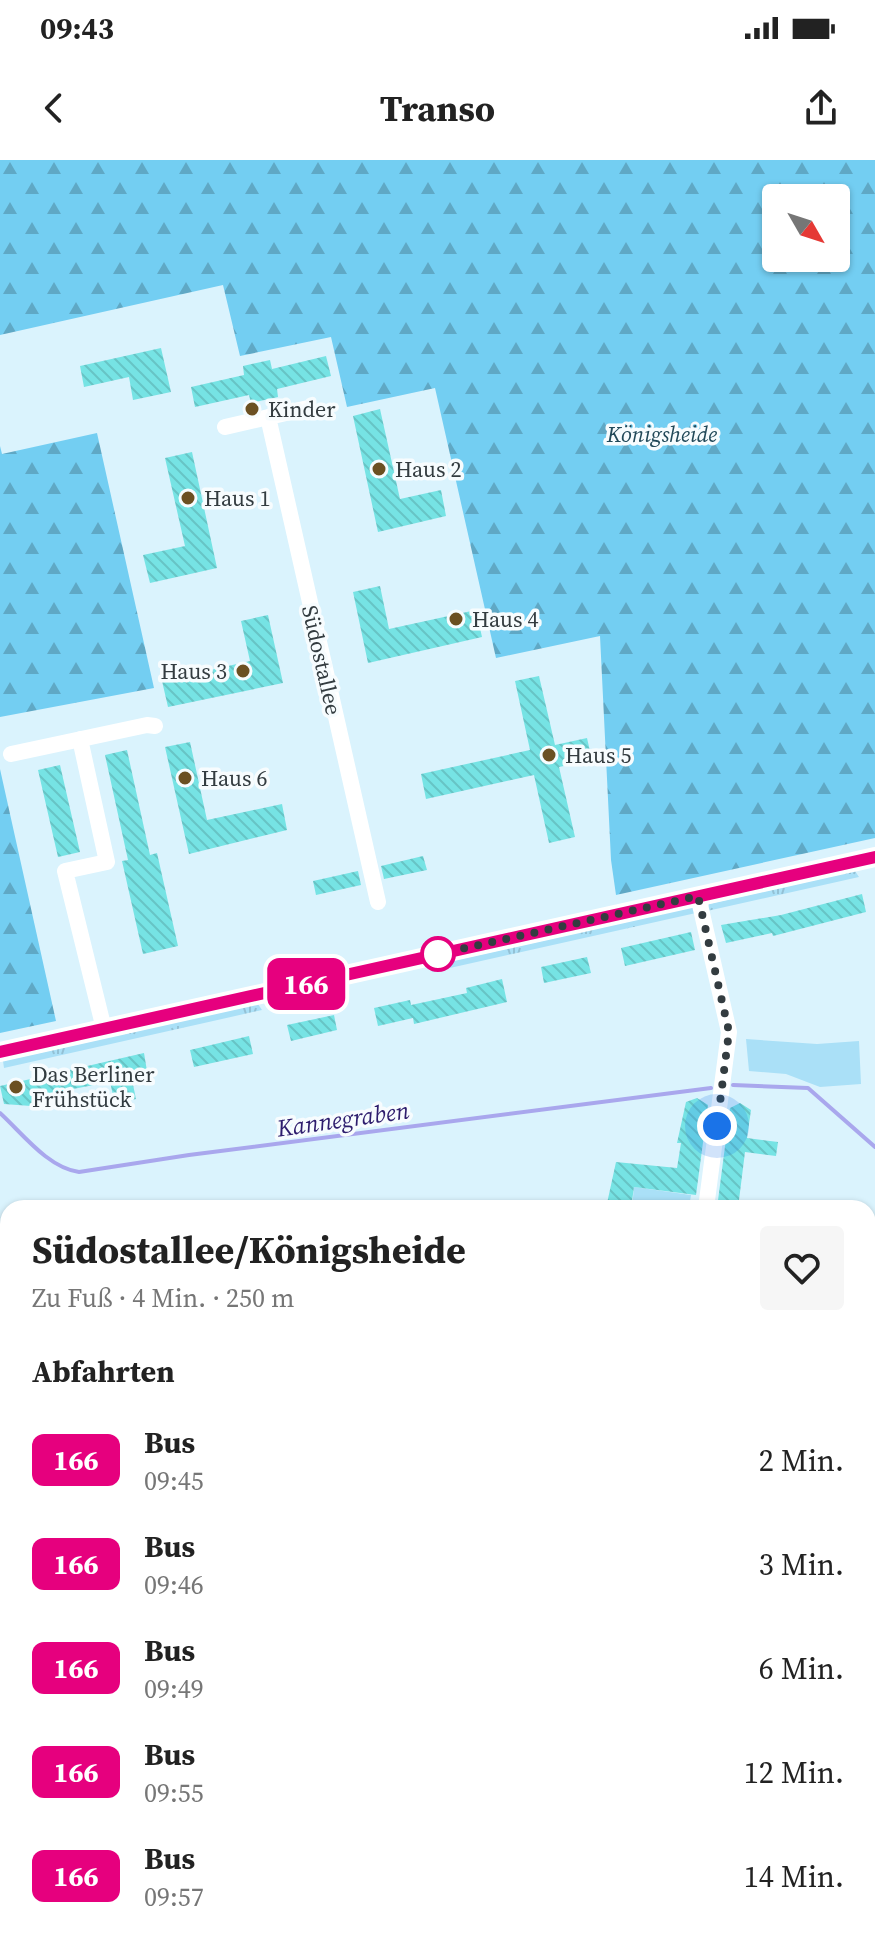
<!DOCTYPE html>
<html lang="de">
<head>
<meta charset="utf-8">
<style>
  :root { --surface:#fff; --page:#f6f6f6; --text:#222; --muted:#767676 }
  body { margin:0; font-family:"Source Serif 4",serif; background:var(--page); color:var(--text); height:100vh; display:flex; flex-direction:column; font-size:30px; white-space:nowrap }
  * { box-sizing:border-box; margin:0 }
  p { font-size:26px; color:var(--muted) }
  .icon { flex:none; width:44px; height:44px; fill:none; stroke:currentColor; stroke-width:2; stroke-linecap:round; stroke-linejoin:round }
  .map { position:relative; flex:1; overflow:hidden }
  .drawer { position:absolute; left:0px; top:1040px; width:876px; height:746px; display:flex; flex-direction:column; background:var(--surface); border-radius:24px 24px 0 0; box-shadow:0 2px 6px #0004 }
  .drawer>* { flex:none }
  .badge { padding:0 16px; border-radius:12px; font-size:28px; line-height:52px }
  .needle { width:52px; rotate:129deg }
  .controls { position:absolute; left:762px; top:24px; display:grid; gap:16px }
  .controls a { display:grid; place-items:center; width:88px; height:88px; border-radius:8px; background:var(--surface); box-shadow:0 2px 6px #0004; font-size:40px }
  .you { position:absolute; width:40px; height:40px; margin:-20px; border:6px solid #fff; border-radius:50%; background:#1a73e8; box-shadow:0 0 0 12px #1a73e833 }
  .map>.badge { position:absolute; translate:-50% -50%; box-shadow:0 0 0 4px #fff }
  h2 { padding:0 32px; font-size:30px; line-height:72px }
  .round { display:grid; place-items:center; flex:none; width:84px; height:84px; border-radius:8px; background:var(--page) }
  .head { display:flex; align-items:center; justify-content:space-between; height:136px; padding:0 32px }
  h1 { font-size:38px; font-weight:700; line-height:60px }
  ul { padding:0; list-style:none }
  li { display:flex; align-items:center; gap:24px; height:104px; padding:0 32px }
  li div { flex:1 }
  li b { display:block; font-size:30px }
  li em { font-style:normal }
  li .badge { min-width:88px; font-weight:700; text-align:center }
  .status { display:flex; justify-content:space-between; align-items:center; height:56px; padding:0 40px; background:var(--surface); direction:ltr }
  .status svg { height:22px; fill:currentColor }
  header { display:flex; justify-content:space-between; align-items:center; height:104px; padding:0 32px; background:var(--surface); font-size:36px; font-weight:700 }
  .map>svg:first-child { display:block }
  .grass { fill:url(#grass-tufts) }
  .forest { fill:url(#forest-firs); fill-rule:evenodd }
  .park { fill:#aae0f7 }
  .garden { fill:url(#garden-dots) }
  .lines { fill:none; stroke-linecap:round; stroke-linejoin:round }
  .stream { stroke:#a9a7ed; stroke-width:4 }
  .building { fill:url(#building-back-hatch) }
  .minor { stroke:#fff; stroke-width:16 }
  .tertiary { stroke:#fff; stroke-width:20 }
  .primary { stroke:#fff; stroke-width:26 }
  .tram { stroke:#707f85; stroke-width:2 }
  .rail { stroke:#707f85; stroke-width:4; stroke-dasharray:14 14; stroke-linecap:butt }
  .line-casing { stroke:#fff; stroke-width:18 }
  .line { stroke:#e6007e; stroke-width:12 }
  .walk { stroke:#333c40; stroke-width:8; stroke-dasharray:0 14.4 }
  .poi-dot { fill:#6b5022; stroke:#f7fcfe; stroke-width:3 }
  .stop-dot { fill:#fff; stroke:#e6007e; stroke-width:4 }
  .labels { text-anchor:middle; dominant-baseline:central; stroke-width:7; stroke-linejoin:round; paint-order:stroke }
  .poi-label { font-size:22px; fill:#333c40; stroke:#f7fcfe; text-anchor:start }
  .park-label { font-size:22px; font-style:italic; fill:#214959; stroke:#f7fcfe }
  .street-label { font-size:22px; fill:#333c40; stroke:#f7fcfe }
  .water-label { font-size:24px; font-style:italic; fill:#2d1d6d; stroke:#f7fcfe }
</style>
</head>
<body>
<div class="status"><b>09:43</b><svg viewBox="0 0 49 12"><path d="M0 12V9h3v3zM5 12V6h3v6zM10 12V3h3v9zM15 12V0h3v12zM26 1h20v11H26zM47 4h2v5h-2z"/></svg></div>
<header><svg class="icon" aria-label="back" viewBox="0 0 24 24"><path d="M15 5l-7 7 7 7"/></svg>Transo<svg class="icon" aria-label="share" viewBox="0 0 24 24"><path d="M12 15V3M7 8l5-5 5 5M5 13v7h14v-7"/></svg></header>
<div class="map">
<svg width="875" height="1785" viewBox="0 0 875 1785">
  <defs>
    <pattern id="grass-tufts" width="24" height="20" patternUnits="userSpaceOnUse" patternTransform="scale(2)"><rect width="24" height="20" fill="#aae0f7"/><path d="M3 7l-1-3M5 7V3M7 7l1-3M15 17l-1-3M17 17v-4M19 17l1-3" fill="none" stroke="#93c1d5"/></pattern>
    <pattern id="forest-firs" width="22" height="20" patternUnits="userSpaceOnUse" patternTransform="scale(2)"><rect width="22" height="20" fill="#73cef2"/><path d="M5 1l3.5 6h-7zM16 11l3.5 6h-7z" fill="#5fa8c5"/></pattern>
    <pattern id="garden-dots" width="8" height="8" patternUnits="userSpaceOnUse" patternTransform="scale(2)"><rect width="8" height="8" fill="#aae0f7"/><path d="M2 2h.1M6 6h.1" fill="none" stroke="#93c1d5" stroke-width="1.8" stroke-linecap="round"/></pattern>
    <pattern id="building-back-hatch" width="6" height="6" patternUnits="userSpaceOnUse" patternTransform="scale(2)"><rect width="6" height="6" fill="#76e3e4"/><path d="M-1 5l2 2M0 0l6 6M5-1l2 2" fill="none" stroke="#67c4c5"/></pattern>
  </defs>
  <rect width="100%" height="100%" fill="#daf3fd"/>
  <path class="grass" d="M855 711 859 717 707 751 709 744Z
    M693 747 696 753 432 812 430 806Z
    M258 844 262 850 4 908 3 901Z"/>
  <path class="forest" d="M0 0H875V678L616 735 611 700 600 476 496 498 435 228 347 247 331 177 240 196 223 125 0 175ZM776 38H836V98H776Z
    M97 273 154 528 0 557V286L2 294Z
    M0 609 56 861 0 873Z"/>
  <path class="park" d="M746 879 817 884 859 881 861 924 820 927 786 914 749 911Z
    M634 1027 691 1035 689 1048H632Z"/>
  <path class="garden" d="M0 1208 8 1209V1388L0 1389Z
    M868 1218H875V1365H868Z"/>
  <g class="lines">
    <path class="stream" d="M733 925 808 928 875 987
      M0 953C22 973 48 1008 79 1012L189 995 711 928"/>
  </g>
  <path class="building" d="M161 188 171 232 133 240 129 217 84 227 80 206Z
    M326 196 331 216 277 229 278 237 251 243 249 235 195 247 191 227 244 215 243 206 270 200 272 209Z
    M380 249 400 339 441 330 446 356 378 372 353 256Z
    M192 292 217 408 150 423 143 395 185 386 165 298Z
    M380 426 389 469 476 450 482 477 368 503 353 432Z
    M268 455 283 523 168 547 162 521 250 501 241 461Z
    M539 516 555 585 587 578 592 600 559 607 575 677 549 683 534 615 426 639 421 614 530 590 515 521Z
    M190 582 207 660 282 644 287 670 189 694 165 587Z
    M127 590 150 695 157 693 178 786 143 794 122 701 128 700 105 595Z
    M60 605 80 692 58 697 38 610Z
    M423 696 427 710 384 719 381 706Z
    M358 711 361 725 316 735 313 721Z
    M862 734 866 752 773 776 772 773 726 783 721 765 781 755Z
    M691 772 695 790 625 806 621 788Z
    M587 797 591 813 544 823 541 807Z
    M502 819 507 842 414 864 413 858 378 866 374 848 410 840 411 845 467 833 466 828Z
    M334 855 337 870 291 881 287 865Z
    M249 876 253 894 194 907 190 890Z
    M144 893 147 911 131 915 136 939 115 944 110 922 41 935 43 940 31 946 4 944 0 926Z
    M697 938 708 945 696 1035 634 1027 631 1048H606L616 1002 677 1008 681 983H677L686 942Z
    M740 943 751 950 747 978 778 982 776 996 745 992 738 1048H717L730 948Z"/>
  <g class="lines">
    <path class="minor" d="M268 257 378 742
      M225 267 308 248
      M80 579 107 702 65 711 104 869
      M11 594 147 565 155 566
      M698 736 729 872 706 1048
      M0 1103H8
      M329 1778V1785
      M344 1778 345 1785"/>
    <path class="tertiary" d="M0 892 875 697"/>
    <path class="primary" d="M868 1716 875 1715
      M868 1746H875
      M0 1754 8 1753
      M0 1778H11"/>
    <path class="tram" d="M868 1408 875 1407
      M0 1481 8 1480
      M0 1513 8 1512"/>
    <path class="rail" d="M868 1390H875
      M0 1438H8
      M0 1456H8"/>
  </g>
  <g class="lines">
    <defs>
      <path id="line" d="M0 892 875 697"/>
    </defs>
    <use href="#line" class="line-casing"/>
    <use href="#line" class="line"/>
    <path class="walk" d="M438 794 430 796 698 736 729 872 717 966"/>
  </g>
  <g class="poi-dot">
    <circle cx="252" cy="249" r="8"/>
    <circle cx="379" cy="309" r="8"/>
    <circle cx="188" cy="338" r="8"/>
    <circle cx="456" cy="459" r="8"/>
    <circle cx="243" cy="511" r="8"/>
    <circle cx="549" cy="595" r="8"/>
    <circle cx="185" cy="618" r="8"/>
    <circle cx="16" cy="927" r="8"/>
  </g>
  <circle class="stop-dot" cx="438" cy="794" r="16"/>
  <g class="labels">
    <g class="poi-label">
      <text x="268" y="249">Kinder</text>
      <text x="395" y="309">Haus 2</text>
      <text x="204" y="338">Haus 1</text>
      <text x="472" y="459">Haus 4</text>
      <text x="227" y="511" text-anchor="end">Haus 3</text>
      <text x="565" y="595">Haus 5</text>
      <text x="201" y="618">Haus 6</text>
      <text x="32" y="914">Das Berliner<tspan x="32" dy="25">Frühstück</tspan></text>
    </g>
    <g class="park-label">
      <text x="662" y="274">Königsheide</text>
    </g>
    <g class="street-label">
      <text transform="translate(322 500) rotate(77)">Südostallee</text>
    </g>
    <g class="water-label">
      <text transform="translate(343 959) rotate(-8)">Kannegraben</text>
    </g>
  </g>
</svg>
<div class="controls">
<a><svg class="needle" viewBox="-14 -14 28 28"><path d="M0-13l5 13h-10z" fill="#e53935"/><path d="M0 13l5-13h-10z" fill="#767676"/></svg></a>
</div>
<div class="you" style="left:717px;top:966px"></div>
<b class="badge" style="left:306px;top:824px;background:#e6007e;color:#fff">166</b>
<section class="drawer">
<div class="head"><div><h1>Südostallee/Königsheide</h1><p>Zu Fuß · 4 Min. · 250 m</p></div><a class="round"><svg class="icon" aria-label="heart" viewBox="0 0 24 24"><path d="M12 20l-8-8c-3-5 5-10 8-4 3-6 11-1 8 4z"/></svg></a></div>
<h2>Abfahrten</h2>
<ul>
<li><span class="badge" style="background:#e6007e;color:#fff">166</span><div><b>Bus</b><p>09:45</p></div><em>2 Min.</em></li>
<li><span class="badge" style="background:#e6007e;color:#fff">166</span><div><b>Bus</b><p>09:46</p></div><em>3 Min.</em></li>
<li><span class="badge" style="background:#e6007e;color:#fff">166</span><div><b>Bus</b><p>09:49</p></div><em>6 Min.</em></li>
<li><span class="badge" style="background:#e6007e;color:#fff">166</span><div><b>Bus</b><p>09:55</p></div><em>12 Min.</em></li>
<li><span class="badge" style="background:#e6007e;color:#fff">166</span><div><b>Bus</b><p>09:57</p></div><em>14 Min.</em></li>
</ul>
</section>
</div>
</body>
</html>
